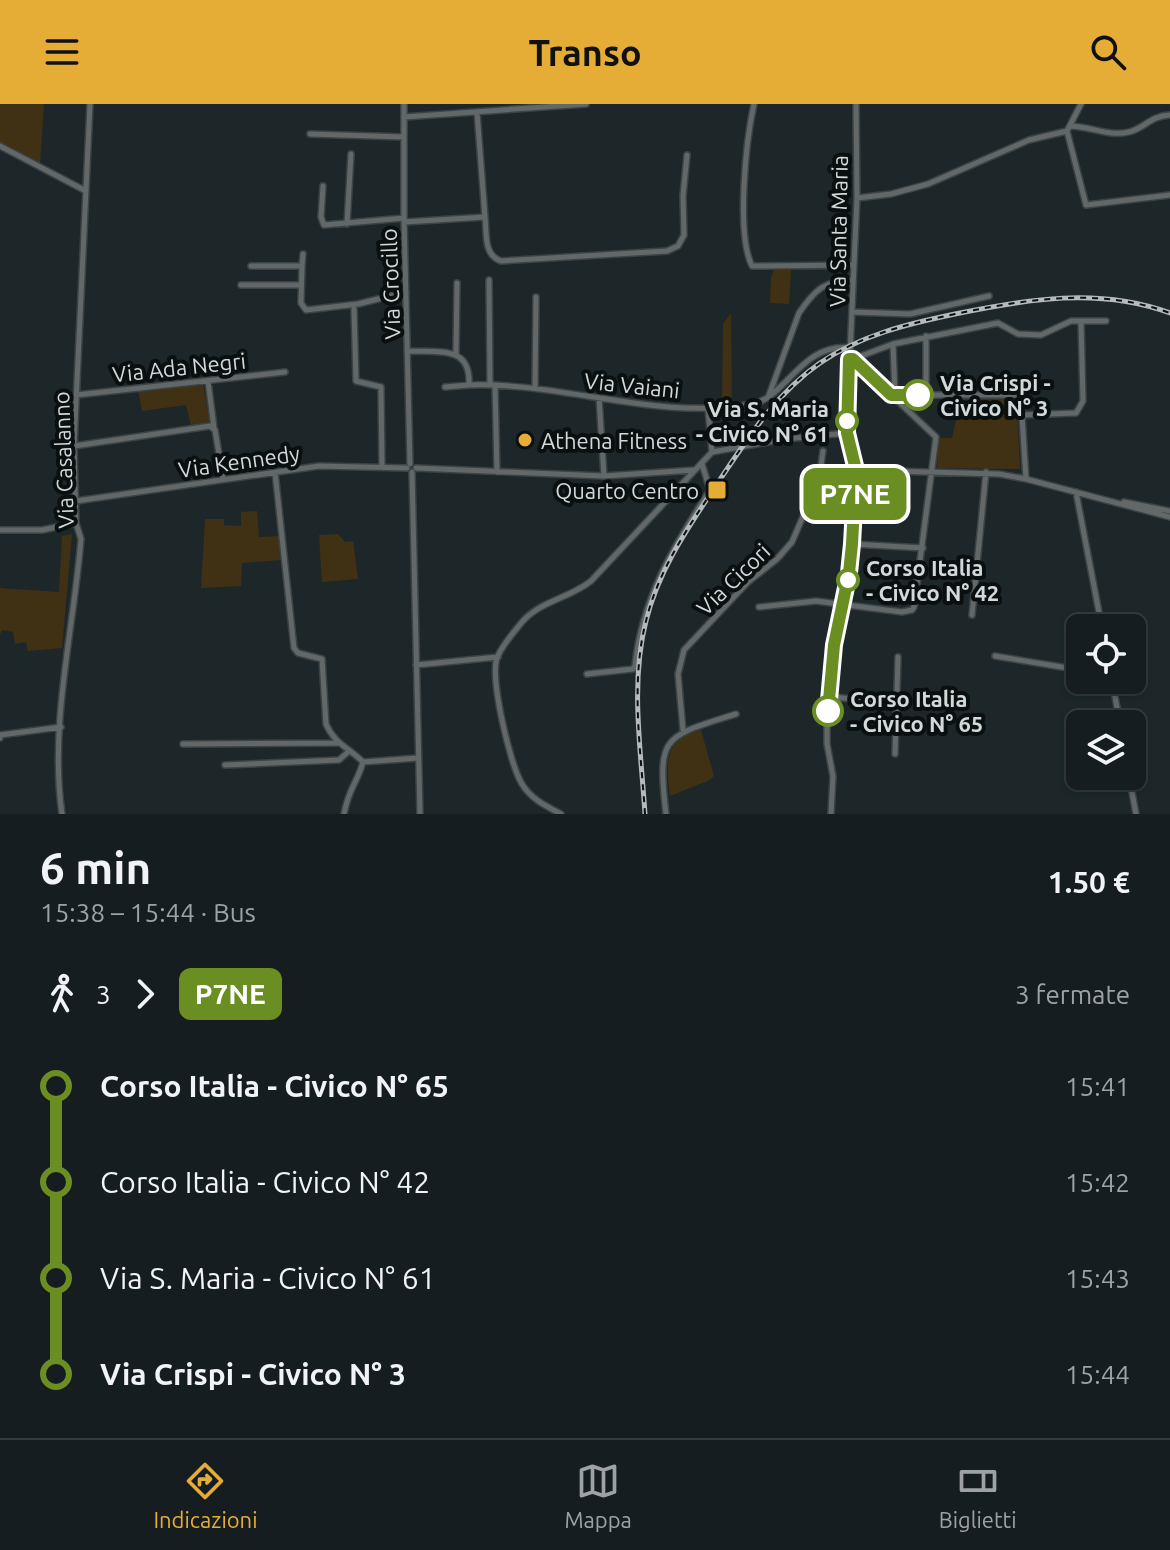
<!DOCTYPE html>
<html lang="it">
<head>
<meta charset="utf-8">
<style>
  :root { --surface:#161d20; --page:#1f2629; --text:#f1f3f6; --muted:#9ea2a5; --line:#353b3e; --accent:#e5ad35 }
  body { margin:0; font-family:Ubuntu,sans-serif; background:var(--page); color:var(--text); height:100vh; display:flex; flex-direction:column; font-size:30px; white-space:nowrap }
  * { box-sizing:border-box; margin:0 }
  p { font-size:26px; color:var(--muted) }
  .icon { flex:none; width:44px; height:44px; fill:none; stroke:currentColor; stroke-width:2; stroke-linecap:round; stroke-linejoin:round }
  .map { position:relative; height:710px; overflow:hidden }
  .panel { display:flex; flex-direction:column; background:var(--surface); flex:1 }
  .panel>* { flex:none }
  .badge { padding:0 16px; border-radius:12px; font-size:28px; line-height:52px }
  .tools { position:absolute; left:1066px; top:510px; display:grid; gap:16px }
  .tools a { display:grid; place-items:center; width:80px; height:80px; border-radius:12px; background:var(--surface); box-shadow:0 2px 6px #0004,0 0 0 2px var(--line); font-size:40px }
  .map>.badge { position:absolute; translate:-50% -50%; box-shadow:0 0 0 4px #fff }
  .legs { display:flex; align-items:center; gap:12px; height:88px; padding:0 40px; font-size:26px }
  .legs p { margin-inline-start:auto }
  .summary { display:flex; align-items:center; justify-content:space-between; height:136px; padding:0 40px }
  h1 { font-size:44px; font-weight:700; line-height:60px }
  ul { padding:0 40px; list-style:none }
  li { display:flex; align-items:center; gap:28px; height:96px; font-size:30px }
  li i { display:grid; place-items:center; width:12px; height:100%; margin:0 10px; background:currentColor }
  li i::after { content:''; width:20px; height:20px; margin:-10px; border:6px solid; border-radius:50%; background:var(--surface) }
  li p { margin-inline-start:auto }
  li:first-child i { background:linear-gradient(#0000 50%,currentColor 0) }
  li:last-child i { background:linear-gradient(currentColor 50%,#0000 0) }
  header { display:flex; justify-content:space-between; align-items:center; height:104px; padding:0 40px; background:var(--accent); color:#111; font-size:36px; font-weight:700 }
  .tab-bar { display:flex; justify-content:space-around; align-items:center; height:112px; border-top:2px solid var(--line); background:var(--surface); font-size:22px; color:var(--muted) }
  .tab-bar a { display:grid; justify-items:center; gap:4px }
  .tab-bar .selected { color:var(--accent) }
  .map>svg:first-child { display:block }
  .green { fill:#403114 }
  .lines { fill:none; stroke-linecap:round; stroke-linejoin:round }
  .minor-casing { stroke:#3a4346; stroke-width:8 }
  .minor { stroke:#626768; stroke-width:5 }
  .rail-casing { stroke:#b5bbbd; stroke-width:5 }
  .rail { stroke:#0a0f10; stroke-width:2; stroke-dasharray:6; stroke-linecap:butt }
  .line-1-casing { stroke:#fff; stroke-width:18 }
  .line-1 { stroke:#6b8e23; stroke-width:12 }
  .stop-1-dot { fill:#fff; stroke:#6b8e23; stroke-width:4 }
  .poi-dot { fill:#e5ad35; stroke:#0a0f10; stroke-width:3 }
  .labels { text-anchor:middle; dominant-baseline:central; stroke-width:8; stroke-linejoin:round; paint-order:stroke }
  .street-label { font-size:22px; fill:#d3d9db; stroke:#0a0f10 }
  .stop-label { font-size:22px; font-weight:bold; fill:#d3d9db; stroke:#0a0f10; text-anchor:start }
  .poi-label { font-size:22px; fill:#d3d9db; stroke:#0a0f10; text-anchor:start }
</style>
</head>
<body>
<header><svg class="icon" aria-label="menu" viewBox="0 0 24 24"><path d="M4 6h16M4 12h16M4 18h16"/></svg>Transo<svg class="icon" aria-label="search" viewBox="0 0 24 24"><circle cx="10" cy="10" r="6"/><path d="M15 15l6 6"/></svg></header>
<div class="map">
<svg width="1170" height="710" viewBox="0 0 1170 710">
  <rect width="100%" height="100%" fill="#1d272a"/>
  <path class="green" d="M0 0H44L40 60 0 40Z
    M844 164 848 165 849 171 844 174 841 172 840 166H791L789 200 770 199 771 173 774 166Z
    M731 209 732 300H722L723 220Z
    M203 279 210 319 191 322 186 301 142 307 138 286Z
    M1012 294 1017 301 1020 365 937 364 939 334H952L961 295Z
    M257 407 259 433 280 432 282 456 242 459 241 482 201 484 205 415H224V421L241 422V408Z
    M72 430 62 544 28 547 26 538 15 540 13 528 2 526 0 531V484L59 488 62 432Z
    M338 430 345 438 353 437 358 475 322 478 319 431Z
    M701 626 714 672 710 676 670 692C666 660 663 635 701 626Z"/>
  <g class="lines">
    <defs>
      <path id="minor" d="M404 0V114L410 360
        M754 0C746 36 736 130 752 162L853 161
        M477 8 485 113
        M404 13 586 0
        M1070 22C1089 22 1110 33 1129 28 1145 24 1150 12 1170 11
        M1067 27 1086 101 1170 91
        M310 30 404 33
        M0 42 84 86
        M323 82 321 113 324 121 404 114
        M857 94 891 90 928 80 1029 36 1067 27 1081 0
        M404 118 485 113C487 129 483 151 501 157L667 147 678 142 684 131 683 92 687 51
        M347 120 351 50
        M251 162H302L301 199 306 206 358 200 406 188
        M302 162 303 150
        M489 176 490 280
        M241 181H301
        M354 205 356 277 381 283 382 363
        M852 208 910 210 989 192
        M893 240 895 291
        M407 247C438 249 471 240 469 281L445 283
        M456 250 457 179
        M853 255 893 240 998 219 1018 230 1041 231 1071 217H1106
        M208 277 214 324
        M469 281C563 278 658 317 752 300 785 295 802 238 850 244
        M495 281 497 368
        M535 284 536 193
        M76 291 285 268
        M769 291 799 209C814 187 824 176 853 176
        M892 291H1016L1021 296 1026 375
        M926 291V232
        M599 294 604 372
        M708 305 712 348
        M1022 311 1076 309 1083 297 1081 217
        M74 342 210 322 215 326 223 374
        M416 364 604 372 694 366
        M856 366 999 370 1026 375 1170 413
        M275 368 294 544 298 549 322 555 326 620C334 639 349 644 363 658L418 654
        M412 368 420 710
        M819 375H850
        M1076 388 1102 524
        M76 397 319 362 407 364
        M1124 398 1170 407
        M0 426H42L76 419
        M852 440 923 444
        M759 503 816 497 902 508 912 506 914 503 936 333 853 255H849
        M972 511 986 368
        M995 552 1080 566
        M416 561 498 553
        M587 570 633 565 635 562C642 494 674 442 710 386L702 360
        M1112 576 1120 620
        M829 593 898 598
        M683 626 678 570 684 546 748 478 777 455 792 438 819 375 823 347
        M0 634V631L61 623
        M183 640 338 639
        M895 650 898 553
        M225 661 339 656 348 648
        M1129 672 1136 710
        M62 710C49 621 74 524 81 435L76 419 74 342 90 0
        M344 710C348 686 358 677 363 658
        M561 710C546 702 531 695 522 680 510 661 490 575 497 554 502 541 514 528 522 518 540 497 570 494 591 477L712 348 785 335 847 329
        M666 710C657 631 663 633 736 610
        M831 710 833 672 827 640V617L834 541 850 462 856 376 847 316 857 94 856 0"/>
    </defs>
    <use href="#minor" class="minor-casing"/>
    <use href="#minor" class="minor"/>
    <defs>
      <path id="rail" d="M645 710C641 647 630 579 646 517 658 467 687 425 715 383 746 337 774 291 820 259 861 231 907 220 955 210 1027 195 1099 183 1170 209"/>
    </defs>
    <use href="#rail" class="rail-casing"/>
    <use href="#rail" class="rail"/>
  </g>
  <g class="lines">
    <defs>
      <path id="line-1" d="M828 607 834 541 849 469 852 440 856 366 847 329 849 255H853L891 291H918"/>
    </defs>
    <use href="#line-1" class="line-1-casing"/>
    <use href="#line-1" class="line-1"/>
  </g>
  <g class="stop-1-dot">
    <circle cx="918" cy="291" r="14"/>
    <circle cx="847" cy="317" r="10"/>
    <circle cx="848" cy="476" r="10"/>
    <circle cx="828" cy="607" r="14"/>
  </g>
  <g class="poi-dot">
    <circle cx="525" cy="336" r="8"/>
    <rect x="707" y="376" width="20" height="20" rx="4"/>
  </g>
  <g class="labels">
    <g class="street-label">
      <text transform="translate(838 127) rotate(-89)">Via Santa Maria</text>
      <text transform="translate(390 180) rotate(-92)">Via Crocillo</text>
      <text transform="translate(179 263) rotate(-6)">Via Ada Negri</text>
      <text transform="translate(632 281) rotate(6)">Via Vaiani</text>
      <text transform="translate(63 356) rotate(-92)">Via Casalanno</text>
      <text transform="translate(239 357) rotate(-8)">Via Kennedy</text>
      <text transform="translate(733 475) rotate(-44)">Via Cicori</text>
    </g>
    <g class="stop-label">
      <text x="940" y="278">Via Crispi -<tspan x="940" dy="25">Civico N° 3</tspan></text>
      <text x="829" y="304" text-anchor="end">Via S. Maria<tspan x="829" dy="25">- Civico N° 61</tspan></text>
      <text x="866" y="463">Corso Italia<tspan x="866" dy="25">- Civico N° 42</tspan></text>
      <text x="850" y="594">Corso Italia<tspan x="850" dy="25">- Civico N° 65</tspan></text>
    </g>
    <g class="poi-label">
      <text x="541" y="336">Athena Fitness</text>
      <text x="699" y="386" text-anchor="end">Quarto Centro</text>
    </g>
  </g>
</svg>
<div class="tools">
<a><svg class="icon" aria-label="locate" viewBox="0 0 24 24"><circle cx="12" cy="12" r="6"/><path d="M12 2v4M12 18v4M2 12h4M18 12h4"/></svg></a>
<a><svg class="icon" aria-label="layers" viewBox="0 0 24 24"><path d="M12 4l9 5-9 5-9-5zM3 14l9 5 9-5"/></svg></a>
</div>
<b class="badge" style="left:855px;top:390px;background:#6b8e23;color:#fff">P7NE</b>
</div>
<section class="panel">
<div class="summary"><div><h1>6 min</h1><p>15:38 – 15:44 · Bus</p></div><b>1.50 €</b></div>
<div class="legs"><svg class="icon" aria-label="walk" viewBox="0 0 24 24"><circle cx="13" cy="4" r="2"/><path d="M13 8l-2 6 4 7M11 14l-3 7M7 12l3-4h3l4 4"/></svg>3<svg class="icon" aria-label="forward" viewBox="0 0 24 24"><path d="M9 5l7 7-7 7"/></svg><b class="badge" style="background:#6b8e23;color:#fff">P7NE</b><p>3 fermate</p></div>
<ul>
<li><i style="color:#6b8e23"></i><b>Corso Italia - Civico N° 65</b><p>15:41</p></li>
<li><i style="color:#6b8e23"></i><span>Corso Italia - Civico N° 42</span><p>15:42</p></li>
<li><i style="color:#6b8e23"></i><span>Via S. Maria - Civico N° 61</span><p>15:43</p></li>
<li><i style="color:#6b8e23"></i><b>Via Crispi - Civico N° 3</b><p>15:44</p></li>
</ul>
</section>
<nav class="tab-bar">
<a class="selected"><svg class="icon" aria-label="directions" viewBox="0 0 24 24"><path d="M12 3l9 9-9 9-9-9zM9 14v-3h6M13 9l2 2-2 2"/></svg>Indicazioni</a>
<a><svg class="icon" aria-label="map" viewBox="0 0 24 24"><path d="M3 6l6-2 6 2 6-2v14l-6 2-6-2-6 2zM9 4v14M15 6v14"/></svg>Mappa</a>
<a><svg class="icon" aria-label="tickets" viewBox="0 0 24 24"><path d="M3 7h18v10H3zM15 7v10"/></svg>Biglietti</a>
</nav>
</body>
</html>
